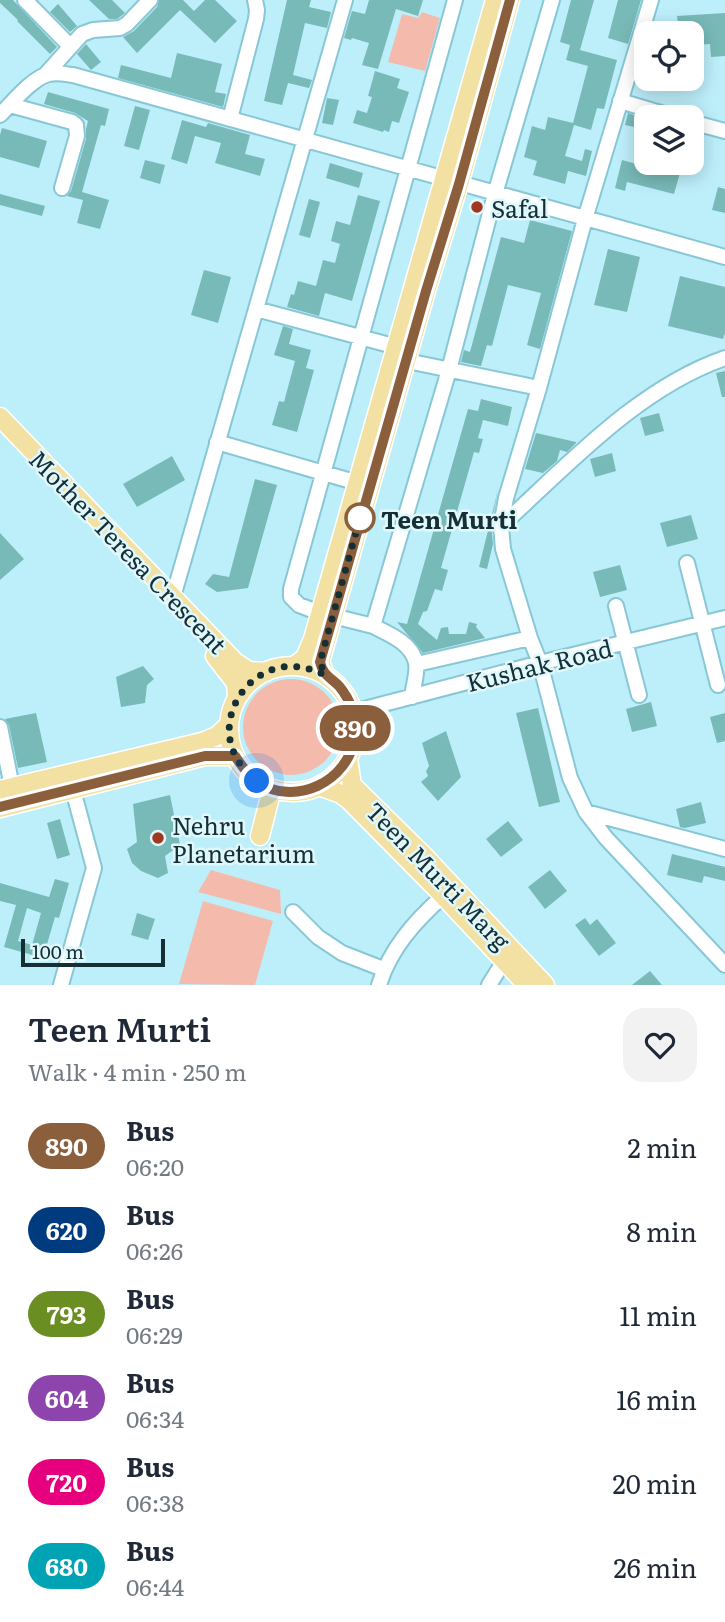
<!DOCTYPE html>
<html lang="en">
<head>
<meta charset="utf-8">
<style>
  :root { --surface:#fff; --page:#f2f2f3; --text:#1f2937; --muted:#747a83 }
  body { margin:0; font-family:Literata,serif; background:var(--page); color:var(--text); height:100vh; display:flex; flex-direction:column; font-size:26px; white-space:nowrap }
  * { box-sizing:border-box; margin:0 }
  p { font-size:23px; color:var(--muted) }
  .icon { flex:none; width:38px; height:38px; fill:none; stroke:currentColor; stroke-width:2; stroke-linecap:round; stroke-linejoin:round }
  .map { position:relative; height:985px; overflow:hidden }
  .drawer { display:flex; flex-direction:column; background:var(--surface); flex:1 }
  .drawer>* { flex:none }
  .badge { padding:0 14px; border-radius:23px; font-size:24px; line-height:46px }
  .tools { position:absolute; left:634px; top:21px; display:grid; gap:14px }
  .tools a { display:grid; place-items:center; width:70px; height:70px; border-radius:14px; background:var(--surface); box-shadow:0 4px 18px #0003; font-size:35px }
  .scale { position:absolute; left:21px; bottom:18px; width:144px; box-sizing:border-box; padding-left:7px; border:4px solid #162f35; border-top:0; font-size:19px; line-height:24px; white-space:nowrap; color:#162f35; -webkit-text-stroke:5px #dff8fe; paint-order:stroke }
  .you { position:absolute; width:35px; height:35px; margin:-18px; border:5px solid #fff; border-radius:50%; background:#1a73e8; box-shadow:0 0 0 10px #1a73e833 }
  .map>.badge { position:absolute; translate:-50% -50%; box-shadow:0 0 0 4px #fff }
  .round { display:grid; place-items:center; flex:none; width:74px; height:74px; border-radius:21px; background:var(--page) }
  .head { display:flex; align-items:center; justify-content:space-between; height:119px; padding:0 28px }
  h1 { font-size:33px; font-weight:600; line-height:52px }
  ul { padding:0; list-style:none }
  li { display:flex; align-items:center; gap:21px; height:84px; padding:0 28px }
  li div { flex:1 }
  li b { display:block; font-size:26px }
  li em { font-style:normal }
  li .badge { min-width:77px; font-weight:700; text-align:center }
  .map>svg:first-child { display:block }
  .green { fill:#f4bbad }
  .building { fill:#78bab8; fill-rule:evenodd }
  .lines { fill:none; stroke-linecap:round; stroke-linejoin:round }
  .minor-casing { stroke:#88c7d5; stroke-width:18 }
  .major-casing { stroke:#fff; stroke-width:21 }
  .minor { stroke:#fff; stroke-width:14 }
  .major { stroke:#f2e1a2; stroke-width:18 }
  .line-casing { stroke:#fff; stroke-width:16 }
  .line { stroke:#8b5e3c; stroke-width:10 }
  .walk { stroke:#162f35; stroke-width:7; stroke-dasharray:0 12.6 }
  .poi-dot { fill:#a03721; stroke:#dff8fe; stroke-width:2.5 }
  .stop-dot { fill:#fff; stroke:#8b5e3c; stroke-width:3.5 }
  .labels { text-anchor:middle; dominant-baseline:central; stroke-width:5; stroke-linejoin:round; paint-order:stroke }
  .poi-label { font-size:24px; fill:#162f35; stroke:#dff8fe; text-anchor:start }
  .stop-label { font-size:24px; font-weight:bold; fill:#162f35; stroke:#dff8fe; text-anchor:start }
  .street-label { font-size:24px; fill:#162f35; stroke:#dff8fe }
</style>
</head>
<body>
<div class="map">
<svg width="725" height="985" viewBox="0 0 725 985">
  <rect width="100%" height="100%" fill="#bdeffb"/>
  <path class="green" d="M422 12 440 18 425 71 388 62 402 14 418 18Z
    M243 727a48 48 0 1 1 96 0a48 48 0 1 1-96 0Z
    M211 870 280 890 281 914 198 892Z
    M203 901 273 921 255 985 179 984Z"/>
  <path class="building" d="M0 0H13L57 47 50 54 17 21 18 20 0 3Z
    M89 0H112L125 13 117 19H109Z
    M159 0H183L194 11 205 0H215L237 21 215 43 180 10 137 53 123 37 134 31 157 7Z
    M287 0H311L309 7 331 12 327 28 305 23 293 75 312 80 309 88 288 83 282 105 264 101Z
    M369 0H423L418 16 396 9 378 69 362 65 369 43 352 38 351 40 344 38 352 11 365 14Z
    M571 0H594L580 50 617 60 604 109 597 108 591 130 574 125 565 156 582 161 585 149 592 151 586 176 568 171 565 184 533 175 537 161 524 157 532 126 545 130 548 117 573 123 588 66 566 60 570 45 560 42Z
    M618 0H641L628 44 608 38Z
    M58 4 77 26 70 32 50 12Z
    M725 13V56L711 57 710 44 691 45V33H679L677 16Z
    M86 44 101 62 91 70 77 54Z
    M177 53 222 64 215 92 226 94 223 107 118 78 121 65 171 78Z
    M375 71 400 79 397 88 409 92 399 123 392 121 389 132 384 130 383 132 353 123 357 110 367 113 372 97 368 96Z
    M48 92 109 109 105 126 101 125 82 192 109 200 100 229 77 223 83 200 67 196 71 191 86 139V129L88 121 75 113 44 104Z
    M327 98 339 100 333 125 322 123Z
    M135 106 150 110 139 150 124 146Z
    M628 113 642 118 639 128 625 125Z
    M182 120 206 127 208 123 250 135 245 154 265 159 260 176 215 163 221 143 195 136 187 164 171 159Z
    M2 128 47 141 39 168 0 157V135Z
    M145 160 165 165 160 184 140 178Z
    M622 160 661 171 663 164 681 169 674 194 627 182 625 191 615 188Z
    M330 163 363 173 359 188 326 178Z
    M718 187 725 189V213L712 210Z
    M0 194 45 206 42 216 0 205Z
    M358 195 380 201 352 301 325 293 319 316 287 307 291 294 294 295 298 281 316 286 323 260 335 263 340 244 331 241 336 221 350 225Z
    M309 199 320 202 310 238 299 235Z
    M530 220 572 231 540 349 527 345 541 293 508 285 492 346 487 345 481 366 461 362 464 350 470 352 501 237 524 243Z
    M608 249 640 257 627 312 594 305Z
    M204 270 231 277 218 323 191 315Z
    M680 276 725 287V333L723 339 668 326Z
    M283 326 293 329 289 344 311 350 306 368 314 370 297 432 272 425 279 401 284 402 295 361 274 355Z
    M725 371V397H722L716 373Z
    M481 399 512 407 508 426 483 420 478 438 483 439 479 453 474 452 441 568 448 570 442 591 435 589 427 611 423 612 418 624 437 640 441 628 448 627 449 634H466L469 622 477 624 476 627 485 638 423 653 397 622 407 624 468 409 478 411Z
    M659 413 664 431 645 436 640 418Z
    M536 433 576 442V443L567 452 560 450 557 461 543 473 525 469Z
    M612 453 616 471 595 477 590 459Z
    M172 456 185 480 137 507 123 484Z
    M255 479 277 485 248 588 217 592 205 584 213 574 229 577Z
    M498 490 491 525 493 544 487 569 479 567Z
    M691 515 698 539 667 547 660 523Z
    M0 533 24 559 0 580Z
    M620 565 627 590 600 597 593 572Z
    M143 666 154 679 147 685 145 703 121 707 116 677Z
    M651 702 657 726 632 732 626 709Z
    M538 708 560 802 539 807 516 713Z
    M36 713 47 762 18 768 9 725 5 719Z
    M725 713V741L717 743 710 717Z
    M446 731 461 777 438 801 421 782 428 776 426 771 429 766 422 743Z
    M170 795 180 845 165 856 168 873 158 878 141 871 132 863 127 849 137 842 133 804Z
    M701 802 706 823 685 828 680 827 676 809Z
    M60 819 70 855 57 859 47 823Z
    M508 821 523 840 501 857 486 839Z
    M672 854 725 867V881L704 876 702 883 667 875Z
    M550 870 567 891 545 909 528 887Z
    M55 879 69 883 59 918 55 917 43 958 4 947 16 905 0 901V883L49 897ZM27 908 41 913 32 945 18 941Z
    M137 913 155 919 148 940 131 935Z
    M585 918 590 925 597 919 616 943 599 956 575 925Z
    M650 971 662 985H632Z"/>
  <g class="lines">
    <defs>
      <path id="minor" d="M25 0 70 46
        M651 0 585 219 539 388 506 498 501 526 503 549 530 638 540 663 570 778 586 812 606 838 725 965
        M46 74 82 34 93 30 120 28 127 24 150 0
        M620 101 674 117
        M10 105 72 122 76 125 77 136 62 188
        M0 115C12 103 33 77 49 74 57 72 65 74 73 75L725 257
        M230 119 256 19 257 10 255 0
        M691 122 725 131
        M256 309 397 347
        M407 361 539 388
        M217 442 358 483
        M501 526C568 465 638 388 725 358
        M687 563 718 685
        M173 597 345 0
        M616 606 639 695
        M320 613 299 605 291 597V589L455 0
        M333 616 373 626 449 370 495 194 552 0
        M373 626C389 634 412 643 416 663 418 672 413 687 412 697
        M417 664 530 638
        M353 712 540 663 725 618
        M0 727 12 787
        M586 812 725 849
        M293 912 318 937 342 953 383 969
        M61 985 94 868 73 790
        M379 985C390 949 415 921 443 896
        M489 985 504 961"/>
      <path id="major" d="M0 417 235 662 249 671 266 672
        M215 656 236 683 237 698
        M294 666 305 658 313 639 495 0
        M229 729a63 63 0 1 1 126 0a63 63 0 1 1-126 0Z
        M325 675 320 662 426 291 459 184 510 0
        M348 759 352 785 424 856 545 985
        M319 786 341 794 349 800 436 888 527 985
        M0 790 202 742 217 736 229 725
        M0 808 205 756H235
        M260 836 272 789"/>
    </defs>
    <use href="#minor" class="minor-casing"/>
    <use href="#major" class="major-casing"/>
    <use href="#minor" class="minor"/>
    <use href="#major" class="major"/>
  </g>
  <g class="lines">
    <defs>
      <path id="line" d="M0 807 205 756H235C241 765 247 774 256 781 294 808 349 782 355 736 358 719 350 699 339 686 330 677 323 675 320 662L426 291 459 184 510 0"/>
    </defs>
    <use href="#line" class="line-casing"/>
    <use href="#line" class="line"/>
    <path class="walk" d="M257 781C249 774 241 767 236 757 217 722 240 677 278 668 294 664 310 668 325 675L320 662 360 518"/>
  </g>
  <g class="poi-dot">
    <circle cx="477" cy="207" r="7"/>
    <circle cx="158" cy="838" r="7"/>
  </g>
  <circle class="stop-dot" cx="360" cy="518" r="14"/>
  <g class="labels">
    <g class="poi-label">
      <text x="491" y="207">Safal</text>
      <text x="172" y="824">Nehru<tspan x="172" dy="28">Planetarium</tspan></text>
    </g>
    <g class="stop-label">
      <text x="381" y="518">Teen Murti</text>
    </g>
    <g class="street-label">
      <text transform="translate(129 551) rotate(46)">Mother Teresa Crescent</text>
      <text transform="translate(539 664) rotate(-14)">Kushak Road</text>
      <text transform="translate(439 875) rotate(46)">Teen Murti Marg</text>
    </g>
  </g>
</svg>
<div class="tools">
<a><svg class="icon" aria-label="locate" viewBox="0 0 24 24"><circle cx="12" cy="12" r="6"/><path d="M12 2v4M12 18v4M2 12h4M18 12h4"/></svg></a>
<a><svg class="icon" aria-label="layers" viewBox="0 0 24 24"><path d="M12 4l9 5-9 5-9-5zM3 14l9 5 9-5"/></svg></a>
</div>
<div class="scale">100 m</div>
<div class="you" style="left:257px;top:781px"></div>
<b class="badge" style="left:355px;top:728px;background:#8b5e3c;color:#fff">890</b>
</div>
<section class="drawer">
<div class="head"><div><h1>Teen Murti</h1><p>Walk · 4 min · 250 m</p></div><a class="round"><svg class="icon" aria-label="heart" viewBox="0 0 24 24"><path d="M12 20l-8-8c-3-5 5-10 8-4 3-6 11-1 8 4z"/></svg></a></div>
<ul>
<li><span class="badge" style="background:#8b5e3c;color:#fff">890</span><div><b>Bus</b><p>06:20</p></div><em>2 min</em></li>
<li><span class="badge" style="background:#003b80;color:#fff">620</span><div><b>Bus</b><p>06:26</p></div><em>8 min</em></li>
<li><span class="badge" style="background:#6b8e23;color:#fff">793</span><div><b>Bus</b><p>06:29</p></div><em>11 min</em></li>
<li><span class="badge" style="background:#8e44ad;color:#fff">604</span><div><b>Bus</b><p>06:34</p></div><em>16 min</em></li>
<li><span class="badge" style="background:#e6007e;color:#fff">720</span><div><b>Bus</b><p>06:38</p></div><em>20 min</em></li>
<li><span class="badge" style="background:#00a3b4;color:#fff">680</span><div><b>Bus</b><p>06:44</p></div><em>26 min</em></li>
</ul>
</section>
</body>
</html>
